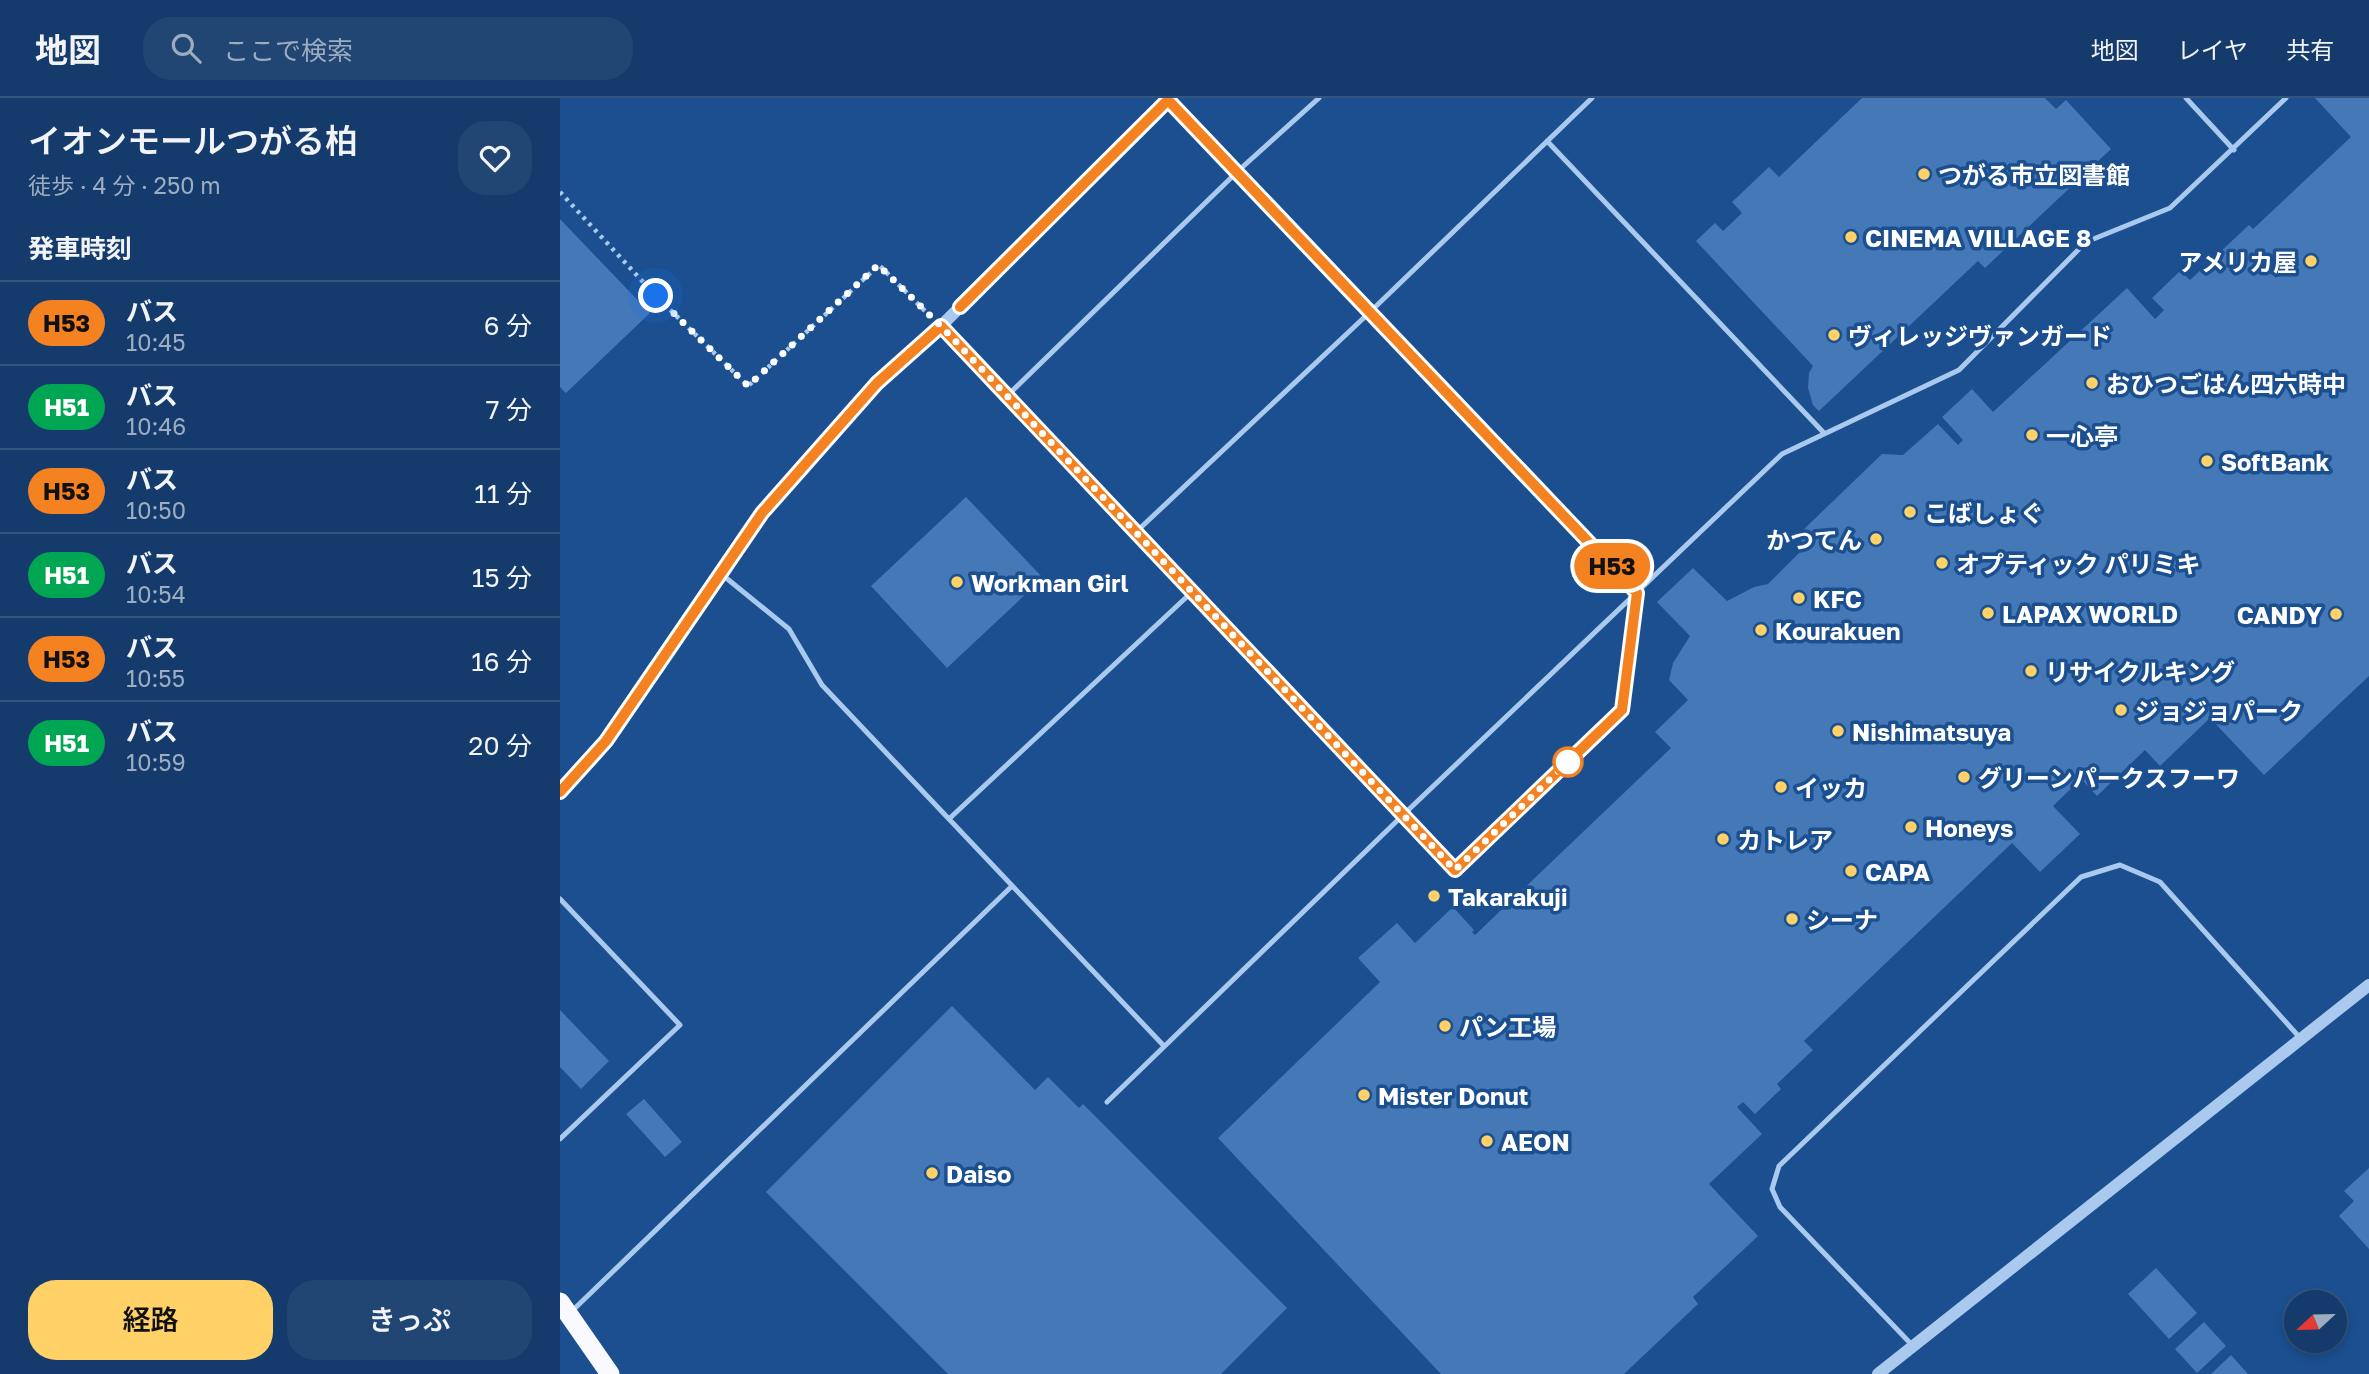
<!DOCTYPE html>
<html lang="ja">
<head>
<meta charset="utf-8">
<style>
  :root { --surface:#143b6b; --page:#214673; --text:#f1f3f6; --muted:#9dadc1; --line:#33557e; --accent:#ffd166 }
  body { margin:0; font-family:"Golos Text","Noto Sans JP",sans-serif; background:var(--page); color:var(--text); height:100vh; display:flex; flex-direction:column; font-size:26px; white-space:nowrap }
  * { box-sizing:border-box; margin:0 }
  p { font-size:23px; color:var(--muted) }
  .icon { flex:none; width:38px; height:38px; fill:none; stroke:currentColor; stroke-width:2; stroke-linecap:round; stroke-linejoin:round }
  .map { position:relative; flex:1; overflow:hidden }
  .panel { display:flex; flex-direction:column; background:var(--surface); width:560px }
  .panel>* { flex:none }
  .badge { padding:0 14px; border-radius:23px; font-size:24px; line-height:46px }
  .needle { width:46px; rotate:248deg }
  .fabs { position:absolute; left:1724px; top:1192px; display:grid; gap:14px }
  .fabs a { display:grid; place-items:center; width:63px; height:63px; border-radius:50%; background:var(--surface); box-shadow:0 4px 10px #0003,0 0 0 2px var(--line); font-size:35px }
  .you { position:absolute; width:35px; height:35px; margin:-18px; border:5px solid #fff; border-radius:50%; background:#1a73e8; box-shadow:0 0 0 10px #1a73e833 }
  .map>.badge { position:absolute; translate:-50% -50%; box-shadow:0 0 0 4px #fff }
  h2 { padding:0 28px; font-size:26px; line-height:63px }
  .round { display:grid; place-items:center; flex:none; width:74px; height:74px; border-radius:28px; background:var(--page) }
  .overview { display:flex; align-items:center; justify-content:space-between; height:119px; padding:0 28px }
  h1 { font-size:33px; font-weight:600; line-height:52px }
  .button { display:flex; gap:14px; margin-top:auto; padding:14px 28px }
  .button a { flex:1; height:80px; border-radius:28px; background:var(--accent); color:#111; font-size:28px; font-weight:600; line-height:80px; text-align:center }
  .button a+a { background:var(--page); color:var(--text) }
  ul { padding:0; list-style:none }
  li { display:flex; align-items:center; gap:21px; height:84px; padding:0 28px; border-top:2px solid var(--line) }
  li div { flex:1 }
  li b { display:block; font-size:26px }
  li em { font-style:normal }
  li .badge { min-width:77px; font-weight:700; text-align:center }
  header { display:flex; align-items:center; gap:42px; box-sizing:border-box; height:98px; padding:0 35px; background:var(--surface); border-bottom:2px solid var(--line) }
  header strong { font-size:33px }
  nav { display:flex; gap:38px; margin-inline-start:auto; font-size:24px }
  .search { width:490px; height:63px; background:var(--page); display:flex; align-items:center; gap:18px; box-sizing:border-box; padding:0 24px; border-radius:28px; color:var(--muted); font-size:26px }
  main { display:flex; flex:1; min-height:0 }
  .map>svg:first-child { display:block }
  .building { fill:#4478b7 }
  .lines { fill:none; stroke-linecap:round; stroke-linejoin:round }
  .path { stroke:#a9c9ee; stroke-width:4.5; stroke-dasharray:3.5 5; stroke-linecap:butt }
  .service { stroke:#a9c9ee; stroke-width:5 }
  .tertiary { stroke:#a9c9ee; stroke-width:12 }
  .trunk { stroke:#f8faff; stroke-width:19 }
  .line-casing { stroke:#fff; stroke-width:16 }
  .line { stroke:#f58220; stroke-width:10 }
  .walk { stroke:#fff; stroke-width:7; stroke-dasharray:0 12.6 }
  .poi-dot { fill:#ffd166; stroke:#1b4f8f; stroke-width:2.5 }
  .stop-dot { fill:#fff; stroke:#f58220; stroke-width:3.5 }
  .labels { text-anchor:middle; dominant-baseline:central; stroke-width:7; stroke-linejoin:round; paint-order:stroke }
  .poi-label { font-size:24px; font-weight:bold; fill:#fff; stroke:#1b4f8f; text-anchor:start }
</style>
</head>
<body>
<header>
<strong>地図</strong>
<div class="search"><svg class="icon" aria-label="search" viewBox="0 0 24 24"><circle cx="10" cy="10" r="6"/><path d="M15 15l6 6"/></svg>ここで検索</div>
<nav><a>地図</a><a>レイヤ</a><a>共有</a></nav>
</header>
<main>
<section class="panel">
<div class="overview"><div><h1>イオンモールつがる柏</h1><p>徒歩 · 4 分 · 250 m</p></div><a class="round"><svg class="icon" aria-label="heart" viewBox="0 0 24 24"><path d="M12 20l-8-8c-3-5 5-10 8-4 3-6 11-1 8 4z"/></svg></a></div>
<h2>発車時刻</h2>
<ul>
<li><span class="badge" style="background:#f58220;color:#111">H53</span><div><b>バス</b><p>10:45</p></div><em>6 分</em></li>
<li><span class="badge" style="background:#00a651;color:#fff">H51</span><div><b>バス</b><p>10:46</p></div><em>7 分</em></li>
<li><span class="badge" style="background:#f58220;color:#111">H53</span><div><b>バス</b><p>10:50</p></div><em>11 分</em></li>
<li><span class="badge" style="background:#00a651;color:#fff">H51</span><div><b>バス</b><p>10:54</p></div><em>15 分</em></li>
<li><span class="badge" style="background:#f58220;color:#111">H53</span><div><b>バス</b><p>10:55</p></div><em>16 分</em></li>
<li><span class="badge" style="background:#00a651;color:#fff">H51</span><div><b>バス</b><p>10:59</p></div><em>20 分</em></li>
</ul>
<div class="button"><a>経路</a><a>きっぷ</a></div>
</section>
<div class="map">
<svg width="1809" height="1276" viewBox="0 0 1809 1276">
  <rect width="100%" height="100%" fill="#1b4f8f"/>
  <path class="building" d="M1302 0H1485L1496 11 1506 2 1551 51 1425 170 1418 163 1259 313 1253 307 1248 290 1249 275 1253 268 1136 143 1155 125 1163 133 1182 115 1172 104 1209 69 1219 79Z
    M1755 0H1809V578L1704 677 1650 620 1600 668 1585 652 1537 698 1521 681 1493 708 1520 736 1480 774 1452 745 1244 943 1253 952 1217 986 1221 991 1195 1016 1183 1004 1177 1009 1202 1036 1149 1086 1198 1138 1133 1199 1138 1206 1064 1276H881L658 1040 820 884 798 860 837 825 855 845 893 809 914 832 912 834 915 837 1111 650 1095 634 1128 602 1109 582 1113 565 1130 538 1097 504 1133 470 1167 503 1194 489 1208 486 1241 453 1242 433 1322 356 1343 357 1378 326 1398 347 1403 342 1382 319 1412 291 1433 314 1567 190 1595 221 1604 212 1592 200 1620 173 1630 182 1689 127 1693 131 1791 39Z
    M0 121 90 215 6 295 0 289Z
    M406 399 483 480 387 570 311 488Z
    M392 908 475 992 488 979 519 1010 523 1006 727 1210 661 1276H388L206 1094Z
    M0 912 49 963 21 991 0 969Z
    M84 1001 122 1044 105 1059 66 1016Z
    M1809 1070V1151L1779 1118 1794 1103 1784 1093Z
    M1596 1170 1637 1215 1609 1241 1568 1196Z
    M1644 1224 1666 1248 1637 1275 1615 1251Z
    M1671 1257 1688 1276H1651Z"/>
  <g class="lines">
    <path class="path" d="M0 94 96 198 188 288 319 167 365 213"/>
    <path class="service" d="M1626 0 1674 52
      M987 43 1264 335
      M381 228 895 772 1061 612 1077 495 608 2
      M447 298 678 73 759 0
      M576 434 810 214 1032 0
      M160 475 229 531 262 587 604 948
      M390 720 633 493
      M0 801 120 927 0 1041
      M547 1004 843 717 1222 356 1399 272 1526 144 1610 110 1726 0
      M11 1214 452 788
      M1352 1247 1220 1109 1212 1091 1219 1068 1521 779 1560 767 1600 784 1741 941"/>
    <path class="tertiary" d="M0 694 45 643 202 415 317 285 381 228 610 0
      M1318 1276 1809 887"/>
    <path class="trunk" d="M0 1204 50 1276"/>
  </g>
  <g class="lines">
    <defs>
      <path id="line" d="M0 694 46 643 202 415 317 285 381 228 895 772 1062 612 1077 495 608 2 400 209"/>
    </defs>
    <use href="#line" class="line-casing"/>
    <use href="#line" class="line"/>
    <path class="walk" d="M96 198 188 288 318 167 381 228 895 772 1008 664"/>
  </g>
  <g class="poi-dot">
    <circle cx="1364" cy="76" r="7"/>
    <circle cx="1291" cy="139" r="7"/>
    <circle cx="1751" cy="163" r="7"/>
    <circle cx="1274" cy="237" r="7"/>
    <circle cx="1532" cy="285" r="7"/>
    <circle cx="1472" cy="337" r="7"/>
    <circle cx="1647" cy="363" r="7"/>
    <circle cx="1350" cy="414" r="7"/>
    <circle cx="1316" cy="441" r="7"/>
    <circle cx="1382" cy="465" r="7"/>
    <circle cx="397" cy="484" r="7"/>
    <circle cx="1239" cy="500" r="7"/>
    <circle cx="1428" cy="515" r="7"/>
    <circle cx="1776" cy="516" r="7"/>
    <circle cx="1201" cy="532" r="7"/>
    <circle cx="1471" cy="573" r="7"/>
    <circle cx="1561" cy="612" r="7"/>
    <circle cx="1278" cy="633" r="7"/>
    <circle cx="1404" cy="679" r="7"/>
    <circle cx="1221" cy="689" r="7"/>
    <circle cx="1351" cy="729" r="7"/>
    <circle cx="1163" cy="741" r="7"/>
    <circle cx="1291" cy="773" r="7"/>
    <circle cx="874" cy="798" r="7"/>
    <circle cx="1232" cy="821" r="7"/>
    <circle cx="885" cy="928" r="7"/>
    <circle cx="804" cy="997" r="7"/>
    <circle cx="927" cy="1043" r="7"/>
    <circle cx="372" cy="1075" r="7"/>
  </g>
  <circle class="stop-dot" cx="1008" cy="664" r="14"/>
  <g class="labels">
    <g class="poi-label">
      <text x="1378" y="76">つがる市立図書館</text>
      <text x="1305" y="139">CINEMA VILLAGE 8</text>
      <text x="1737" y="163" text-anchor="end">アメリカ屋</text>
      <text x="1288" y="237">ヴィレッジヴァンガード</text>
      <text x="1546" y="285">おひつごはん四六時中</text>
      <text x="1486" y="337">一心亭</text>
      <text x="1661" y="363">SoftBank</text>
      <text x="1364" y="414">こばしょぐ</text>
      <text x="1302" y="441" text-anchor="end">かつてん</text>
      <text x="1396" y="465">オプティック パリミキ</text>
      <text x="411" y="484">Workman Girl</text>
      <text x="1253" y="500">KFC</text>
      <text x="1442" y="515">LAPAX WORLD</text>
      <text x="1762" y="516" text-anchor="end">CANDY</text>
      <text x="1215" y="532">Kourakuen</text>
      <text x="1485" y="573">リサイクルキング</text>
      <text x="1575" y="612">ジョジョパーク</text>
      <text x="1292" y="633">Nishimatsuya</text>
      <text x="1418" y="679">グリーンパークスフーワ</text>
      <text x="1235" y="689">イッカ</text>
      <text x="1365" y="729">Honeys</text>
      <text x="1177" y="741">カトレア</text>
      <text x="1305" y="773">CAPA</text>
      <text x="888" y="798">Takarakuji</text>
      <text x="1246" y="821">シーナ</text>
      <text x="899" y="928">パン工場</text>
      <text x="818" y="997">Mister Donut</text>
      <text x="941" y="1043">AEON</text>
      <text x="386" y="1075">Daiso</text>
    </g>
  </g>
</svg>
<div class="fabs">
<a><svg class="needle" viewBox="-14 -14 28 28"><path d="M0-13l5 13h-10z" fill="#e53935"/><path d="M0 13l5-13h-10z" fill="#9dadc1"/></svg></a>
</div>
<div class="you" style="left:96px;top:198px"></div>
<b class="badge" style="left:1052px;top:468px;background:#f58220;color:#111">H53</b>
</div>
</main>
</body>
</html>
